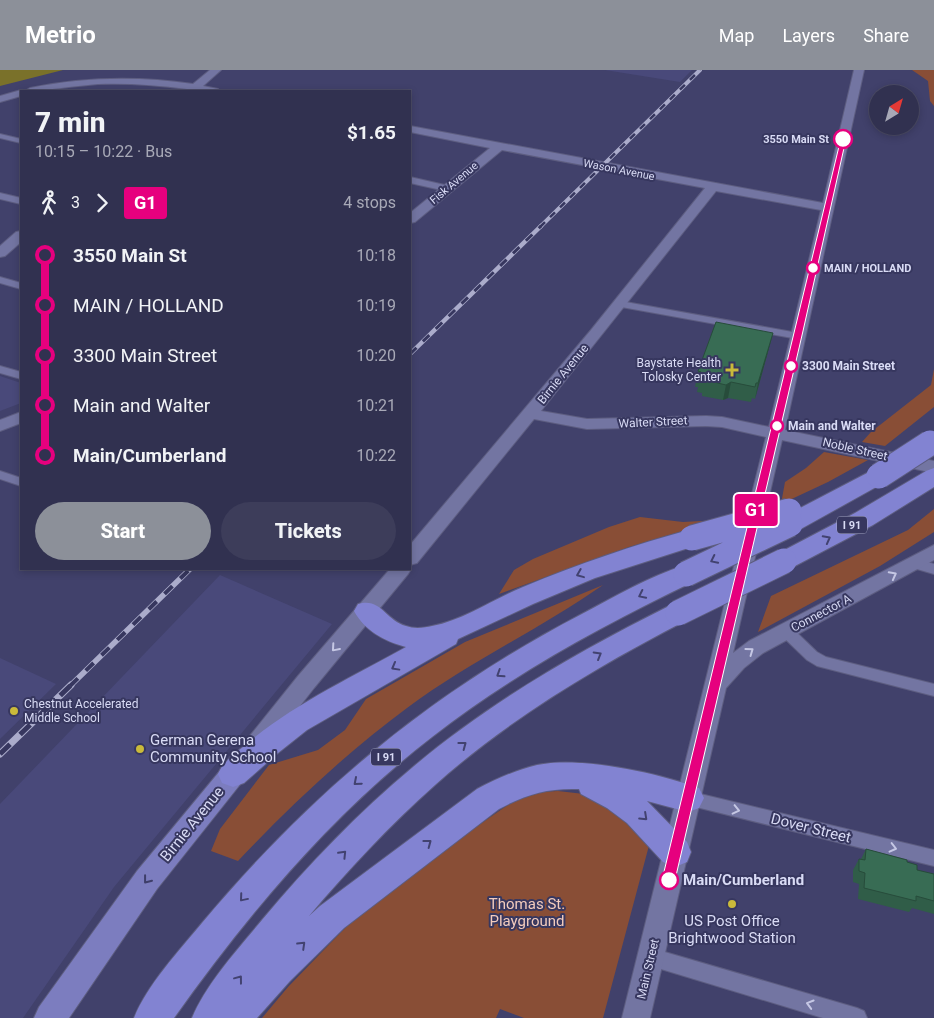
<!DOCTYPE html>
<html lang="en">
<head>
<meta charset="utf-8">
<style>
  :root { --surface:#313150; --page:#3d3d5a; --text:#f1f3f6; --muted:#a8a9b7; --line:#4c4c67; --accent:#8c9099 }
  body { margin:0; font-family:Roboto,sans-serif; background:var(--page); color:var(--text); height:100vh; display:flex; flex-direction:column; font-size:19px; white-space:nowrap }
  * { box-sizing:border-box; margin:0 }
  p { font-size:16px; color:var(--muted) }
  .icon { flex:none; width:28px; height:28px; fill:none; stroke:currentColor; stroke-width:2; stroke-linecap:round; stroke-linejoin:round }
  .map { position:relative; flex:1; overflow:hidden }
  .panel { position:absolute; left:20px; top:20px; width:391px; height:480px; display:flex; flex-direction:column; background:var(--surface); border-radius:0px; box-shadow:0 2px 8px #0003,0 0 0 1px var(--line) }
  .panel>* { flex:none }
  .badge { padding:0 10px; border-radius:4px; font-size:18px; line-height:32px }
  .needle { width:32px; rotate:37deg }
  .tools { position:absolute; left:869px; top:15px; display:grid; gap:10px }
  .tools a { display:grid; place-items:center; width:50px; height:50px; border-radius:50%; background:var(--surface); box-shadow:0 2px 8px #0003,0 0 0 1px var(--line); font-size:25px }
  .map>.badge { position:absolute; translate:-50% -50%; box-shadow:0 0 0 2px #fff }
  .legs { display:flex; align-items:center; gap:8px; height:55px; padding:0 15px; font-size:16px }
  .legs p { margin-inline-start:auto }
  .summary { display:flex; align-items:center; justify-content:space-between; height:85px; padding:0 15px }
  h1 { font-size:28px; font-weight:800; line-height:38px }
  .cta { display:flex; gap:10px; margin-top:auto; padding:10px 15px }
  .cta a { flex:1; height:58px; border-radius:30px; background:var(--accent); color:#fff; font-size:20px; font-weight:800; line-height:58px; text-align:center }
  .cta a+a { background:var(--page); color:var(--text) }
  ul { padding:0 15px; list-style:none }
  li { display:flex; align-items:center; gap:18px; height:50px; font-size:19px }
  li i { display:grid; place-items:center; width:8px; height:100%; margin:0 6px; background:currentColor }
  li i::after { content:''; width:12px; height:12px; margin:-6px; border:4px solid; border-radius:50%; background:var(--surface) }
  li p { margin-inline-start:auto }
  li:first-child i { background:linear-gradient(#0000 50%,currentColor 0) }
  li:last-child i { background:linear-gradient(currentColor 50%,#0000 0) }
  header { display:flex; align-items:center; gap:30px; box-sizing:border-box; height:70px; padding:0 25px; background:var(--accent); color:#fff }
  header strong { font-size:24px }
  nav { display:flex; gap:28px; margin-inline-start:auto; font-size:18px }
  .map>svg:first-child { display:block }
  .built { fill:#49497a }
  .green { fill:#894e36 }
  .water { fill:#7a712a }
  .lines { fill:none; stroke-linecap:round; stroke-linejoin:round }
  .street-casing { stroke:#5d5d80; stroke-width:2 }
  .secondary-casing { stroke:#5d5d80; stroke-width:2 }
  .primary-casing { stroke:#5d5d80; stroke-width:2 }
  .highway-casing { stroke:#5d5d80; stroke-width:2 }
  .street { fill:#7375a2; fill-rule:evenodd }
  .secondary { fill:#7375a2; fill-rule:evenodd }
  .primary { fill:#7c7dbf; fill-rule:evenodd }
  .highway { fill:#8283d2; fill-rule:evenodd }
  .rail-far3-casing { stroke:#abaccb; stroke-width:4 }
  .rail-far2-casing { stroke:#abaccb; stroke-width:4.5 }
  .rail-far1-casing { stroke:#abaccb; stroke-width:5.5 }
  .rail-casing { stroke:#abaccb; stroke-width:7 }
  .rail-far3 { stroke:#37375f; stroke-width:2.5; stroke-dasharray:7; stroke-linecap:butt }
  .rail-far2 { stroke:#37375f; stroke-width:3; stroke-dasharray:9; stroke-linecap:butt }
  .rail-far1 { stroke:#37375f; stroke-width:4; stroke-dasharray:11; stroke-linecap:butt }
  .rail { stroke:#37375f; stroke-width:5; stroke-dasharray:14; stroke-linecap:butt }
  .highway-bridge-casing { stroke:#5d5d80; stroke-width:27; stroke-linecap:butt }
  .highway-bridge { stroke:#8283d2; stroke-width:25 }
  .wall { fill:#305d48 }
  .shaded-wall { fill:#274c3b }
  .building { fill:#386c54; stroke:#274c3b }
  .oneway { stroke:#424270 }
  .oneway2 { stroke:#c5c7e4 }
  .oneway3 { stroke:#3e3e69 }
  .line-1 { fill:#e6007e; stroke:#fff }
  .stop-1-dot { fill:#fff; stroke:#e6007e; stroke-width:2.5 }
  .poi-dot { fill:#caba3a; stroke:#37375f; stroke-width:2 }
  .labels { text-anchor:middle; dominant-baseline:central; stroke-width:4; stroke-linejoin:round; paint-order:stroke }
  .far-stop-label { font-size:11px; font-weight:bold; fill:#d9dbf5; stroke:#37375f; text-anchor:end }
  .far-street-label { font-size:11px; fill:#d9dbf5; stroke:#37375f }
  .shield { fill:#37375f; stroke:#a8aac8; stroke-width:1 }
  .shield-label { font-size:11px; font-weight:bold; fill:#d9dbf5 }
  .poi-label { font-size:12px; fill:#d9dbf5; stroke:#37375f; text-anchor:end }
  .stop-label { font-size:12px; font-weight:bold; fill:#d9dbf5; stroke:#37375f; text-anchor:start }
  .street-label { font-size:12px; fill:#d9dbf5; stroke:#37375f }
  .near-poi-label { font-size:15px; fill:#d9dbf5; stroke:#37375f; text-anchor:start }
  .near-street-label { font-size:15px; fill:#d9dbf5; stroke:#37375f }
  .near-stop-label { font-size:15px; font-weight:bold; fill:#d9dbf5; stroke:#37375f; text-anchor:start }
  .near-park-label { font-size:15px; fill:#f3ccbd; stroke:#37375f }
</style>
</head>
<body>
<header>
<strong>Metrio</strong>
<nav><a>Map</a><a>Layers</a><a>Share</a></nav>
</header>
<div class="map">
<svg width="934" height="948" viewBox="0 0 934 948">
  <rect width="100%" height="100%" fill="#41416b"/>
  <path class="built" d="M605 0H692L680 12Z
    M0 306 21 313V333L0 341Z
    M220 505 332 554 114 817 23 948H0V734Z
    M0 588 56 614 0 669Z"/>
  <path class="green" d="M912 0H934V36L930 31 928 11Z
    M934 299V337L885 376 862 372 871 362 931 315Z
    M824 382 868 390 828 412 781 434 785 412 806 398Z
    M934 439V462L880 496 758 562 771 526 908 460Z
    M640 447 683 452 720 450 629 477 499 524 514 500 533 489 609 457Z
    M603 515C540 559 469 592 407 638 346 683 290 736 238 791L211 781 220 759 269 695 318 680 345 660 366 629 465 572Z
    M558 721 584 724 610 733 651 768 603 948H524L500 939 496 948H262L288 917 347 856 476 757 518 728 540 722Z"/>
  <path class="water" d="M0 0H63L0 16Z"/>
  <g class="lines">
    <defs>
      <path id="street" d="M0 64 21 69V73L0 68Z
        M410 107 449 116 450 118 446 121 410 113Z
        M0 123 21 128V134L0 129Z
        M0 207 21 213V219L0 213Z
        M620 231 798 263 803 266 798 269 616 236 615 234 616 232Z
        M0 296 21 302V309L0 303Z
        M0 401 21 408V416L0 409Z
        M915 488 934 494V504L910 497 908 493 910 489Z
        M786 555 791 557 817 582 826 587 934 614V626L817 596 807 590 781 565 779 561 781 557Z
        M688 721 934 780V796L688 735 682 733 679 728 682 723Z
        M651 878 857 938 864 941 867 948H823L651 896 644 894 641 887 644 880Z"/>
      <path id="secondary" d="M210 0H221L203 16 218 19 219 21H186L187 19C157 15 128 13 98 14 72 16 47 21 21 21V26L0 32V26L21 20 25 21 30 18C84 7 138 6 193 14Z
        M854 0H864L785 360 934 391V403L782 370 733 583 749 571 934 475V490L763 583 744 598 726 618 650 948H622L766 367 722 357 706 356 587 359 534 349 417 493 410 495V475L591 260 705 118 502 80 415 152 410 153V143L490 78 410 62V56L823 133ZM716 121 821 140 769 357 722 347 706 346 587 349 541 341Z
        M21 161V172L5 186 0 187V176L16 162Z
        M21 342V353L0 361V350Z
        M410 498 411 499 408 504 314 618 265 681 257 683 249 681 246 674 249 667 298 606 390 499Z"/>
      <path id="primary" d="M233 693 242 696 246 704 242 712 157 819 69 948H34L39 937 137 801 224 696Z"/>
      <path id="highway" d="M879 398 887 401 891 406 887 411 799 460 790 462 781 460 778 454 781 448 871 401Z
        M934 398V417L873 455 793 497 784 500 775 497 771 491 775 485 855 443 926 401Z
        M692 459 701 462 704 468 701 474 595 508 533 534 458 569 456 574 307 660 278 683 244 713 233 717 222 713 218 704C223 692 233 685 243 677 291 635 351 608 406 577 384 571 365 561 354 541L358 534C381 527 385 550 406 556 414 559 424 558 432 556 464 550 493 529 523 517 578 494 634 475 692 459Z
        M686 495 695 497 699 504 695 511C603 555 513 604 432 667 331 745 248 844 174 948H134C147 915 179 881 202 853 311 723 429 624 580 545 614 527 649 506 686 495Z
        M678 533 687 536 691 543 687 550C598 596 510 648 435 715 389 756 348 800 309 846L320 836 477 719C496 709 516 700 537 695 581 686 657 703 699 718L704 728 699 738 688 742 647 731 687 772 691 782 687 792 675 797 663 792 627 753 607 738 581 724 579 719C547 718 527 724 499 739L344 858 290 911 257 948H192C206 914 238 879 262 850 308 795 358 743 413 697 490 632 579 581 669 536Z"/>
    </defs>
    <use href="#street" class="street-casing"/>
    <use href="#secondary" class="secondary-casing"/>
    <use href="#primary" class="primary-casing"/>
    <use href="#highway" class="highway-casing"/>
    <use href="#street" class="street"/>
    <use href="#secondary" class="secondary"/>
    <use href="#primary" class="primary"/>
    <use href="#highway" class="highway"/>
    <defs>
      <path id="rail-far3" d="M540 157 700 0"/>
      <path id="rail-far2" d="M410 284 541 156"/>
      <path id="rail-far1" d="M70 616 190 499"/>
      <path id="rail" d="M0 684 71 615"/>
    </defs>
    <use href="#rail-far3" class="rail-far3-casing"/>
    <use href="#rail-far2" class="rail-far2-casing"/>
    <use href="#rail-far1" class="rail-far1-casing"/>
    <use href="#rail" class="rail-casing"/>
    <use href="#rail-far3" class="rail-far3"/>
    <use href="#rail-far2" class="rail-far2"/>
    <use href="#rail-far1" class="rail-far1"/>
    <use href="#rail" class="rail"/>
    <defs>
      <path id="highway-bridge" d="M879 406 930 373
        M692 468 789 441
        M686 504 790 454
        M678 543 784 491"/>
    </defs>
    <use href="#highway-bridge" class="highway-bridge-casing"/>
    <use href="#highway-bridge" class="highway-bridge"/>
  </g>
  <path class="wall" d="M769 278 755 329 752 328 751 332 728 328 723 330 702 326V323L697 322 698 317H695L698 301Z
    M866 779 907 792 917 800 934 804V844L912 838 909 842 858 829 859 814 853 812V800L859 789H861Z"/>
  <path class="shaded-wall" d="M773 263 769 278 755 329 758 313Z
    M731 312 728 328 723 330 726 315Z"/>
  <path class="building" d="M716 252 773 263 758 313H756L755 317 731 312 726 315 705 310 706 307 700 306 701 302 698 301Z
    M866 779 907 790V792L917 795V800L934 804V831L916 826V831L864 818 865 803 859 801V789L865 790Z"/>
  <defs><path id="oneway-chevron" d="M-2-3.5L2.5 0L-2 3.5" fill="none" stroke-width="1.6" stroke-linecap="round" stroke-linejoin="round" transform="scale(1.25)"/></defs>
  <g class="oneway">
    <use href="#oneway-chevron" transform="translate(827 469) rotate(-28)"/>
    <use href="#oneway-chevron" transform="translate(714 490) rotate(154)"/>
    <use href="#oneway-chevron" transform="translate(580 504) rotate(158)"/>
    <use href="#oneway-chevron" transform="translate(642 525) rotate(154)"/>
    <use href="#oneway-chevron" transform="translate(598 585) rotate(-30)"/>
    <use href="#oneway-chevron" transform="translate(395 597) rotate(151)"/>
    <use href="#oneway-chevron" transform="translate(500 604) rotate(147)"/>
    <use href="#oneway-chevron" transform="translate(463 675) rotate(-37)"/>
    <use href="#oneway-chevron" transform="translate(357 712) rotate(139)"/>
    <use href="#oneway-chevron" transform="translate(644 747) rotate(43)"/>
    <use href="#oneway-chevron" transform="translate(428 773) rotate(-37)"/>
    <use href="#oneway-chevron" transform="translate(343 784) rotate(-46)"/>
    <use href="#oneway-chevron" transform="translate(243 828) rotate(130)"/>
    <use href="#oneway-chevron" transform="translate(302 875) rotate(-44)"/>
    <use href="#oneway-chevron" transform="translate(239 909) rotate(-53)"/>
  </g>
  <g class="oneway2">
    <use href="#oneway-chevron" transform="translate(893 505) rotate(-28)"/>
    <use href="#oneway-chevron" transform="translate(335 578) rotate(131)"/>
    <use href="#oneway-chevron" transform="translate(750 581) rotate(-36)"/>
    <use href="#oneway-chevron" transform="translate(736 740) rotate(13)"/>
    <use href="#oneway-chevron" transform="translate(893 778) rotate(14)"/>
    <use href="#oneway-chevron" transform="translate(810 934) rotate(-164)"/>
  </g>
  <use class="oneway3" href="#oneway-chevron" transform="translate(147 810) rotate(128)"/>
  <path class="line-1" d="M841 68 846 69 803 261 675 810 673 815 669 816 664 815 662 810Z"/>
  <g class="stop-1-dot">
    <circle cx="843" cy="69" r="9"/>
    <circle cx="813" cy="198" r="6"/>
    <circle cx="791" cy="296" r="6"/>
    <circle cx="777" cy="356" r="6"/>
    <circle cx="669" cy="810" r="9"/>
  </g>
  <g class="poi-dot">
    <path d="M729.5 292.5h5v5h5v5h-5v5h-5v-5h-5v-5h5z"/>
    <circle cx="14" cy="641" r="5"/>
    <circle cx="140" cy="679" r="5"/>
    <circle cx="732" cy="834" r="5"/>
  </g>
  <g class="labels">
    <g class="far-stop-label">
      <text x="829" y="69">3550 Main St</text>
      <text x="824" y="198" text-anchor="start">MAIN / HOLLAND</text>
    </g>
    <g class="far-street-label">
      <text transform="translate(619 100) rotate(11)">Wason Avenue</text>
      <text transform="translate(454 113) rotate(-40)">Fisk Avenue</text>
    </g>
    <g class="shield">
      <rect x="837" y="446.5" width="30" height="17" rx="4"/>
      <rect x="371" y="678.5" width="30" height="17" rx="4"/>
    </g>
    <g class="shield-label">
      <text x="852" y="455">I 91</text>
      <text x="386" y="687">I 91</text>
    </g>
    <g class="poi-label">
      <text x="721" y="293">Baystate Health<tspan x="721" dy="14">Tolosky Center</tspan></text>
      <text x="24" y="634" text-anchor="start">Chestnut Accelerated<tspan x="24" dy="14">Middle School</tspan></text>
    </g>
    <g class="stop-label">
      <text x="802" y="296">3300 Main Street</text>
      <text x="788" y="356">Main and Walter</text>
    </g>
    <g class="street-label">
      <text transform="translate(563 304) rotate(-51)">Birnie Avenue</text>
      <text transform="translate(653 352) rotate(-3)">Walter Street</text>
      <text transform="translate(855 379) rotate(13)">Noble Street</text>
      <text transform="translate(821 543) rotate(-28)">Connector A</text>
      <text transform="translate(648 899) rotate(-77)">Main Street</text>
    </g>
    <g class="near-poi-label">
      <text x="150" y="670">German Gerena<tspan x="150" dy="17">Community School</tspan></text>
      <text x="732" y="851" text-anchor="middle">US Post Office<tspan x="732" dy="17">Brightwood Station</tspan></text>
    </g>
    <g class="near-street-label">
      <text transform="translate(192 754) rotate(-51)">Birnie Avenue</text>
      <text transform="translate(811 758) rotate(14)">Dover Street</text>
    </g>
    <g class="near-stop-label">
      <text x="683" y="810">Main/Cumberland</text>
    </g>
    <g class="near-park-label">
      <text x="527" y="834">Thomas St.<tspan x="527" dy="17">Playground</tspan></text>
    </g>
  </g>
</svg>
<div class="tools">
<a><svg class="needle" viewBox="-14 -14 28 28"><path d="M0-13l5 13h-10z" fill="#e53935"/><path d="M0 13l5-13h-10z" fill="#a8a9b7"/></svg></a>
</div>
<b class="badge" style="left:756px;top:440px;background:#e6007e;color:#fff">G1</b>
<section class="panel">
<div class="summary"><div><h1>7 min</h1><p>10:15 – 10:22 · Bus</p></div><b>$1.65</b></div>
<div class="legs"><svg class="icon" aria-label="walk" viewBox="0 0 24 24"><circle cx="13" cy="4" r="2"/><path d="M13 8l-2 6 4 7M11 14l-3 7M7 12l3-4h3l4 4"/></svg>3<svg class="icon" aria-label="forward" viewBox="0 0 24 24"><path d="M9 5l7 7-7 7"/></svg><b class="badge" style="background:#e6007e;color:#fff">G1</b><p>4 stops</p></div>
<ul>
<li><i style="color:#e6007e"></i><b>3550 Main St</b><p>10:18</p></li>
<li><i style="color:#e6007e"></i><span>MAIN / HOLLAND</span><p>10:19</p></li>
<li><i style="color:#e6007e"></i><span>3300 Main Street</span><p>10:20</p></li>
<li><i style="color:#e6007e"></i><span>Main and Walter</span><p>10:21</p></li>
<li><i style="color:#e6007e"></i><b>Main/Cumberland</b><p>10:22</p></li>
</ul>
<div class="cta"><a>Start</a><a>Tickets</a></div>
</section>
</div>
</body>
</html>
